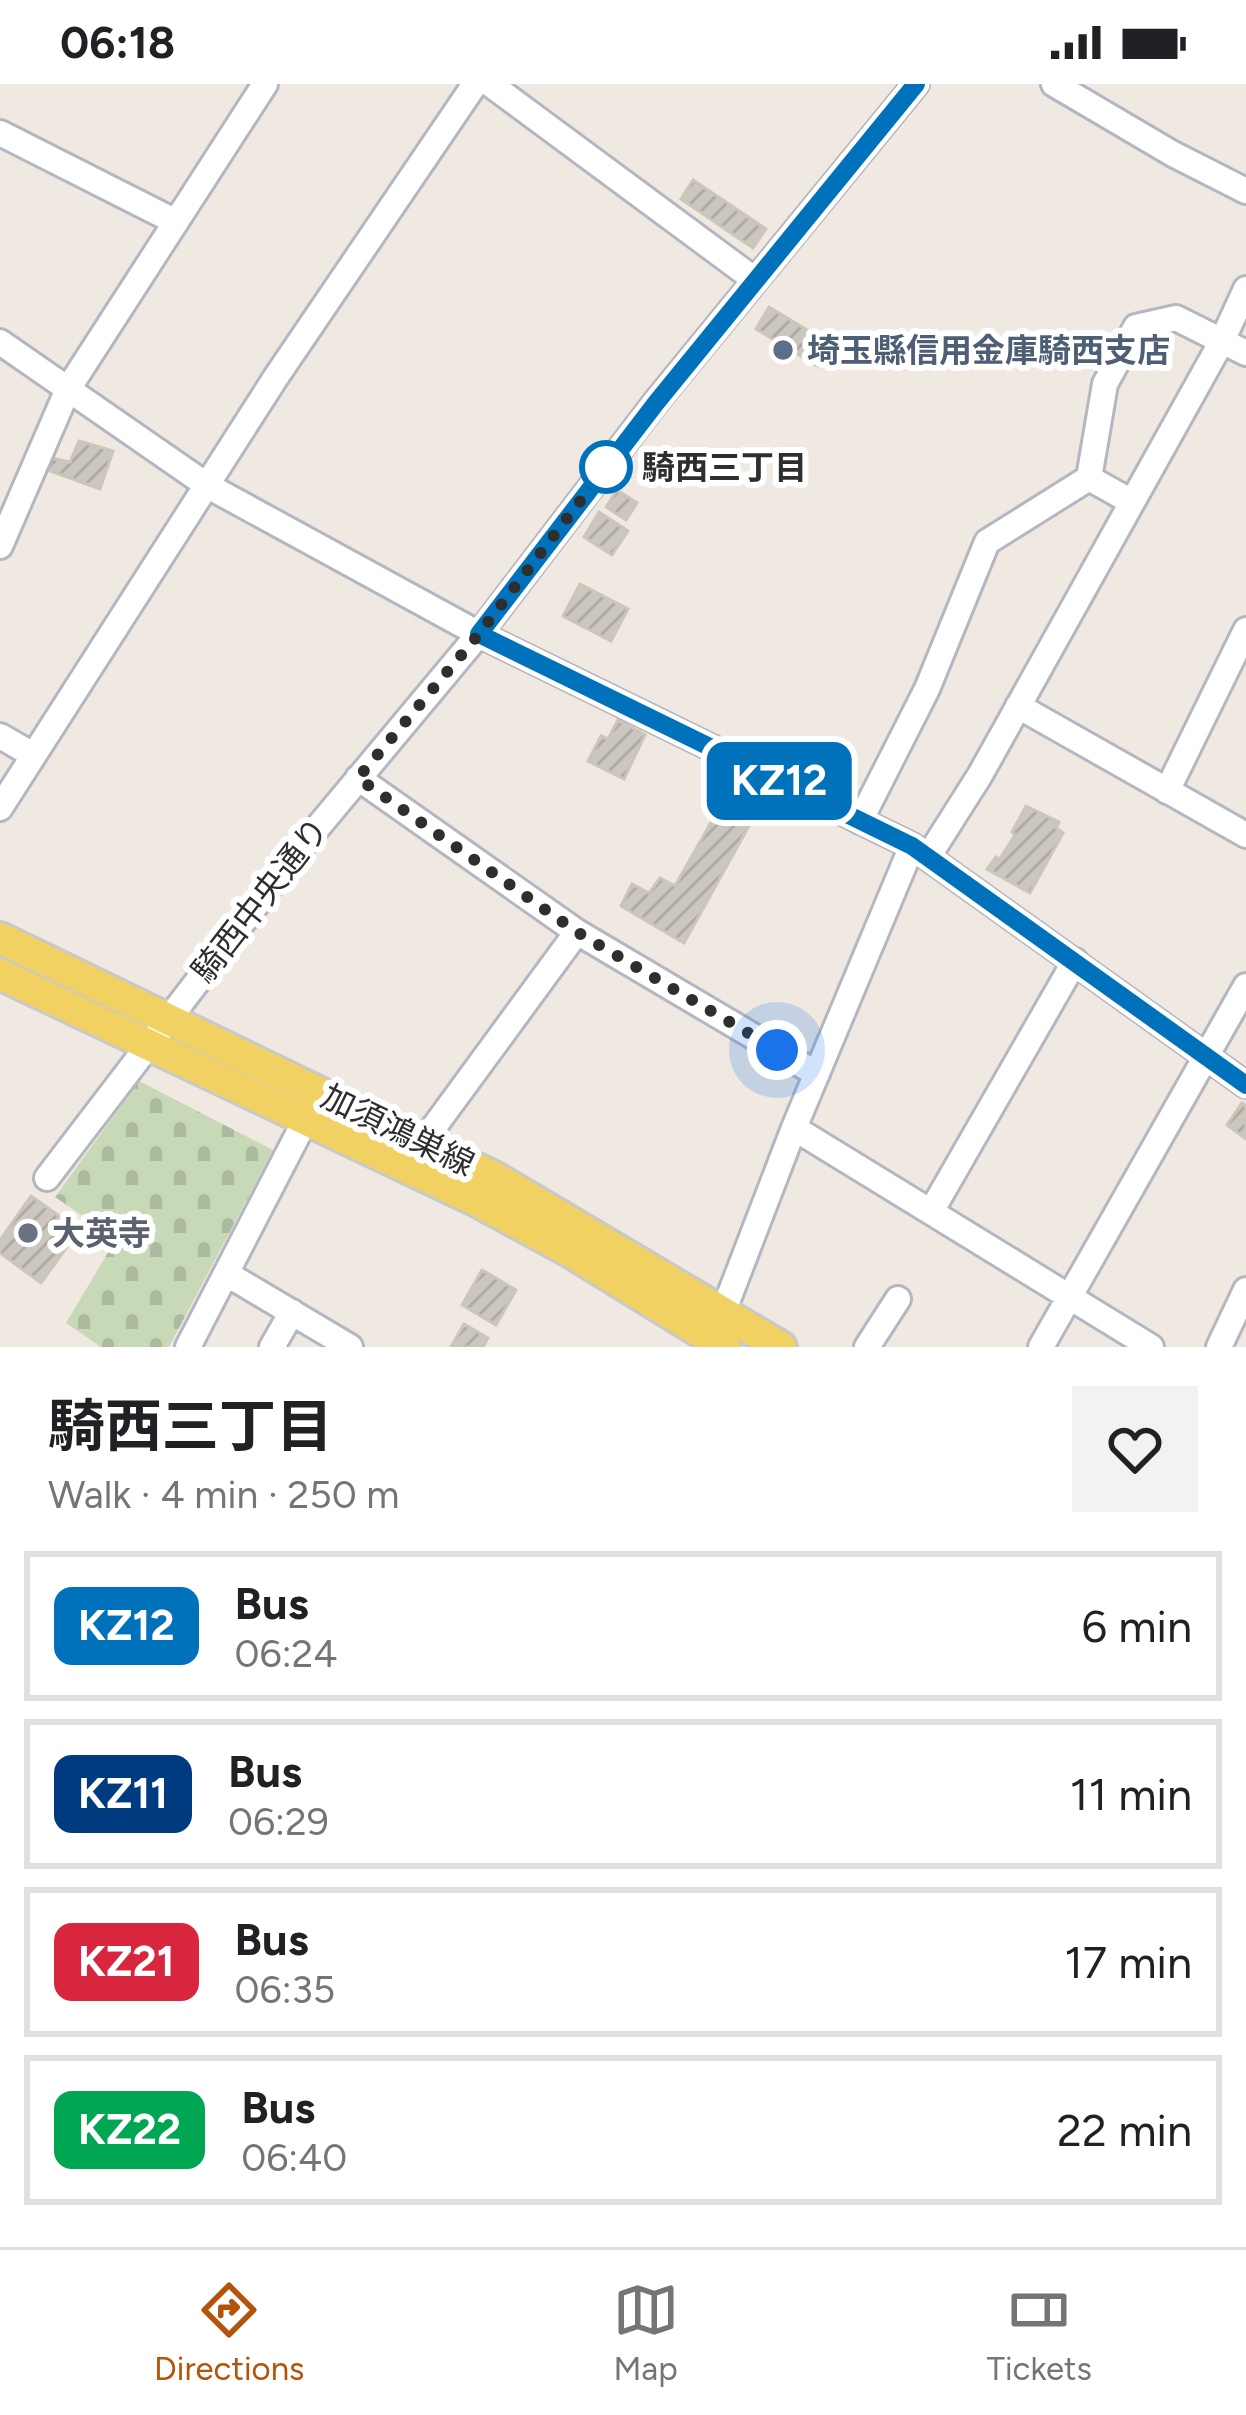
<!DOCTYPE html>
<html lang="en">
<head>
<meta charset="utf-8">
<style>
  :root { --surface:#fff; --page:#f2f2f2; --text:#202124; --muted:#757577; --line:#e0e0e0; --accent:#b45309 }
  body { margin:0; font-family:Figtree,"Noto Sans JP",sans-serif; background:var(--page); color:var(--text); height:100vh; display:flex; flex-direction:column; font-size:45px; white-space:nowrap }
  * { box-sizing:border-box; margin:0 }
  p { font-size:39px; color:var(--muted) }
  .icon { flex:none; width:66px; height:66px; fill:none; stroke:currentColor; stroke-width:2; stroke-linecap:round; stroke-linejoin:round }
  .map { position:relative; height:1263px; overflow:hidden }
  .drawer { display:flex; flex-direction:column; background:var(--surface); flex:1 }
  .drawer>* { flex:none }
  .badge { padding:0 24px; border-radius:18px; font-size:42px; line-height:78px }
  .you { position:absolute; width:60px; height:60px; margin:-30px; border:9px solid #fff; border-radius:50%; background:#1a73e8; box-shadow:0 0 0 18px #1a73e833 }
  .map>.badge { position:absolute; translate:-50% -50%; box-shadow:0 0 0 6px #fff }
  .round { display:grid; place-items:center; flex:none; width:126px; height:126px; border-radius:0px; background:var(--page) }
  .summary { display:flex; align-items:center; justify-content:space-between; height:204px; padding:0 48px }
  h1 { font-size:57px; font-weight:700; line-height:90px }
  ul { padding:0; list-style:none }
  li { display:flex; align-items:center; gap:36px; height:150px; margin:0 24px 18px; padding:0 24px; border:6px solid var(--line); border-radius:0px }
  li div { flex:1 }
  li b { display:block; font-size:45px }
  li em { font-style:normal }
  li .badge { min-width:132px; font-weight:700; text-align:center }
  .status { display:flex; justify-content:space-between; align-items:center; height:84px; padding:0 60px; background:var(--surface); direction:ltr }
  .status svg { height:33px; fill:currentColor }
  .tab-bar { display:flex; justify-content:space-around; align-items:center; height:168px; border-top:3px solid var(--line); background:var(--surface); font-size:33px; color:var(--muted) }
  .tab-bar a { display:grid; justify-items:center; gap:6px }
  .tab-bar .active { color:var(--accent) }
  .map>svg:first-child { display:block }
  .cemetery { fill:url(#cemetery-stones) }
  .building { fill:url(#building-hatch); stroke:#cbc5ba; stroke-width:3 }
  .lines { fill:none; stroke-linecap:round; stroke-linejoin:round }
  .minor-casing { stroke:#b4b7c1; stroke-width:30 }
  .major-casing { stroke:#c9c9c9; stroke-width:36 }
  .minor { stroke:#fff; stroke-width:24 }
  .major { stroke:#f2d163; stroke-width:30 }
  .line-casing { stroke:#fff; stroke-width:27 }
  .line { stroke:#0072bc; stroke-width:18 }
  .walk { stroke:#2e2e2e; stroke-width:12; stroke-dasharray:0 21.6 }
  .service-dot { fill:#5c6f8a; stroke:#fff; stroke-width:4.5 }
  .stop-dot { fill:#fff; stroke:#0072bc; stroke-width:6 }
  .worship-dot { fill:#6b7280; stroke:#fff; stroke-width:4.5 }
  .labels { text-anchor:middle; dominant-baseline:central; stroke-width:12; stroke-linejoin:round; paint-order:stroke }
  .service-label { font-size:33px; font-weight:bold; fill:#4e5e75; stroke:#fff; text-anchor:start }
  .stop-label { font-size:33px; font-weight:bold; fill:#2e2e2e; stroke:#fff; text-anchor:start }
  .street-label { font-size:33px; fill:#2e2e2e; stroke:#fff }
  .worship-label { font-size:33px; font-weight:bold; fill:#5b616d; stroke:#fff; text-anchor:start }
</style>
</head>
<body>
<div class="status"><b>06:18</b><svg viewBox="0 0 49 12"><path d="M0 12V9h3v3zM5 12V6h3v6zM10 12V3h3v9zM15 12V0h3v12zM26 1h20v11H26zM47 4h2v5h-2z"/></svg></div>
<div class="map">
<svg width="1246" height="1263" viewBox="0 0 1246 1263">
  <defs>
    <pattern id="cemetery-stones" width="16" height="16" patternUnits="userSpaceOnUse" patternTransform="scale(3)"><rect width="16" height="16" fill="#c8d9b8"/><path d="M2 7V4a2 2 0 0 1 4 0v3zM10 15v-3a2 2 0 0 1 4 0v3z" fill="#acbb9e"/></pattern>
    <pattern id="building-hatch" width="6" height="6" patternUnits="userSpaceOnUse" patternTransform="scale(3)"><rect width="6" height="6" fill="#cbc7bf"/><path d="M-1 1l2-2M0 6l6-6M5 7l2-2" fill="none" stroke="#afaba4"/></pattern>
  </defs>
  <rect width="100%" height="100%" fill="#efe9e1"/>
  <path class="cemetery" d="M139 997 273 1066 169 1263H101L66 1239 116 1155 55 1113Z"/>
  <path class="building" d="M693 96 766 145 753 164 681 115Z
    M769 223 832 261 819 283 756 245Z
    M79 357 113 367 100 405 48 386 51 374 70 378Z
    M617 406 637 419 626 436 606 423Z
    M599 428 628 447 612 471 584 453Z
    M580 500 628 525 611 557 563 532Z
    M618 636 645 651 624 695 588 677 601 652 608 655Z
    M726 712 756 729 684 859 621 822 632 800 649 809 660 794 675 802Z
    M1026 722 1059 738 1056 744 1063 749 1030 809 987 785 996 773 999 776 1015 751 1012 748Z
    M1242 1019 1246 1022V1055L1227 1041Z
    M31 1112 79 1146 41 1199 0 1169V1156Z
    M482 1186 516 1206 496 1241 462 1221Z
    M464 1240 488 1254 483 1263H451Z"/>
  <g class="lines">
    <defs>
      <path id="minor" d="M490 0 755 196
        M1054 0 1173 70 1246 107
        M0 49 176 138
        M0 258 208 402 479 550 912 762 1246 1001
        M1130 417 1089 394 1105 300 1136 243 1176 234 1246 269
        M0 462 68 305 265 0
        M1018 622 1246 751
        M0 652 33 671
        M358 694 577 848 817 990
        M1167 707 1246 546
        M0 724 276 293 475 0
        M860 737 927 605 987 458 1089 394
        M928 773 980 691 1222 257 1246 205
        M794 1044 1151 1263
        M423 1058 577 848
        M47 1094 288 779 479 550 655 319 916 0
        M932 1126 1075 877
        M227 1190 350 1263
        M717 1244 794 1044 912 762
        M188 1263 307 1033
        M272 1263 292 1228
        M867 1263 898 1215
        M1041 1263 1246 902
        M1219 1263 1246 1206"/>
      <path id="major" d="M0 854 494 1093 781 1263
        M0 890 477 1117 569 1167 725 1263"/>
    </defs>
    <use href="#minor" class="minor-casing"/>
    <use href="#major" class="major-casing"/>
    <use href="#minor" class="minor"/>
    <use href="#major" class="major"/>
  </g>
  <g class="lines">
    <defs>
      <path id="line" d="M916 0 656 319 479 550 912 762 1246 1001"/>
    </defs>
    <use href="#line" class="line-casing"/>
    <use href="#line" class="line"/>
    <path class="walk" d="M606 383 479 550 358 694 577 848 777 966"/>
  </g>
  <circle class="service-dot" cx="783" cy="266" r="12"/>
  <circle class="stop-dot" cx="606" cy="383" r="24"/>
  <circle class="worship-dot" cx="28" cy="1149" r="12"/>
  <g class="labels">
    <g class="service-label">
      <text x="807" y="266">埼玉縣信用金庫騎西支店</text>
    </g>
    <g class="stop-label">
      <text x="642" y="383">騎西三丁目</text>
    </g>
    <g class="street-label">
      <text transform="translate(260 816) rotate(-52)">騎西中央通り</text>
      <text transform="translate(398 1046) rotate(26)">加須鴻巣線</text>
    </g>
    <g class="worship-label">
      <text x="52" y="1149">大英寺</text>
    </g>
  </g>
</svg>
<div class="you" style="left:777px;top:966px"></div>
<b class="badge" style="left:779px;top:697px;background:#0072bc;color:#fff">KZ12</b>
</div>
<section class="drawer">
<div class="summary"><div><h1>騎西三丁目</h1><p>Walk · 4 min · 250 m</p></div><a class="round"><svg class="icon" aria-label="heart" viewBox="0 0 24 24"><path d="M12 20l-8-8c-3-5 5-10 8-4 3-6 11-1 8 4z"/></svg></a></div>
<ul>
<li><span class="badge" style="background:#0072bc;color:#fff">KZ12</span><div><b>Bus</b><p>06:24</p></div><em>6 min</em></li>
<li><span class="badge" style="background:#003b80;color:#fff">KZ11</span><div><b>Bus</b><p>06:29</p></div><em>11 min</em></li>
<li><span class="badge" style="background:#d7263d;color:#fff">KZ21</span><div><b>Bus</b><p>06:35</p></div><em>17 min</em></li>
<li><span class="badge" style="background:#00a651;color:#fff">KZ22</span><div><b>Bus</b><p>06:40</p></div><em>22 min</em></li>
</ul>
</section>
<nav class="tab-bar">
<a class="active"><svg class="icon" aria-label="directions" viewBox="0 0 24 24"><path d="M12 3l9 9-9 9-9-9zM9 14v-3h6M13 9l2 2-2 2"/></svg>Directions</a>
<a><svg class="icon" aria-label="map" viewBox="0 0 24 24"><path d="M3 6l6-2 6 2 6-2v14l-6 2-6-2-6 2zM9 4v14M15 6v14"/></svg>Map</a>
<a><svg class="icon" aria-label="tickets" viewBox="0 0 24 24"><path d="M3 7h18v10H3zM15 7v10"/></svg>Tickets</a>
</nav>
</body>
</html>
